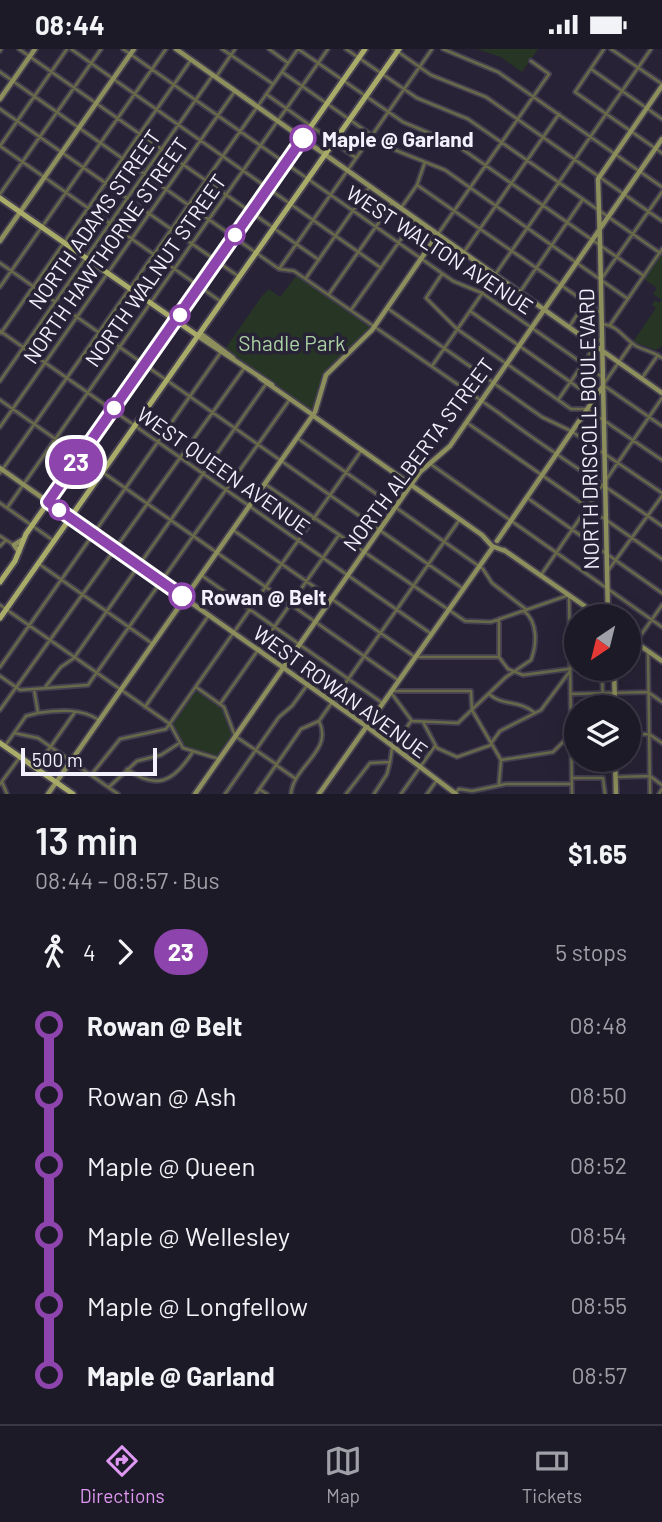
<!DOCTYPE html>
<html lang="en">
<head>
<meta charset="utf-8">
<style>
  :root { --surface:#1d1a28; --page:#2a2734; --text:#f1f3f6; --muted:#a0a1a8; --line:#3b3845; --accent:#df98f2 }
  body { margin:0; font-family:Barlow,sans-serif; background:var(--page); color:var(--text); height:100vh; display:flex; flex-direction:column; font-size:26px; white-space:nowrap }
  * { box-sizing:border-box; margin:0 }
  p { font-size:23px; color:var(--muted) }
  .icon { flex:none; width:38px; height:38px; fill:none; stroke:currentColor; stroke-width:2; stroke-linecap:round; stroke-linejoin:round }
  .map { position:relative; height:745px; overflow:hidden }
  .details { display:flex; flex-direction:column; background:var(--surface); flex:1 }
  .details>* { flex:none }
  .badge { padding:0 14px; border-radius:23px; font-size:24px; line-height:46px }
  .needle { width:46px; rotate:215deg }
  .controls { position:absolute; left:564px; top:555px; display:grid; gap:14px }
  .controls a { display:grid; place-items:center; width:77px; height:77px; border-radius:50%; background:var(--surface); box-shadow:0 7px 28px #0002,0 0 0 2px var(--line); font-size:35px }
  .scale { position:absolute; left:21px; bottom:18px; width:136px; box-sizing:border-box; padding-left:7px; border:4px solid #f4f1fe; border-top:0; font-size:19px; line-height:24px; white-space:nowrap; color:#f4f1fe; -webkit-text-stroke:5px #272235; paint-order:stroke }
  .map>.badge { position:absolute; translate:-50% -50%; box-shadow:0 0 0 4px #fff }
  .legs { display:flex; align-items:center; gap:10px; height:77px; padding:0 35px; font-size:23px }
  .legs p { margin-inline-start:auto }
  .headline { display:flex; align-items:center; justify-content:space-between; height:119px; padding:0 35px }
  h1 { font-size:38px; font-weight:600; line-height:52px }
  ul { padding:0 35px; list-style:none }
  li { display:flex; align-items:center; gap:24px; height:70px; font-size:26px }
  li i { display:grid; place-items:center; width:10px; height:100%; margin:0 9px; background:currentColor }
  li i::after { content:''; width:18px; height:18px; margin:-9px; border:5px solid; border-radius:50%; background:var(--surface) }
  li p { margin-inline-start:auto }
  li:first-child i { background:linear-gradient(#0000 50%,currentColor 0) }
  li:last-child i { background:linear-gradient(currentColor 50%,#0000 0) }
  .status { display:flex; justify-content:space-between; align-items:center; height:49px; padding:0 35px; background:var(--surface); direction:ltr }
  .status svg { height:19px; fill:currentColor }
  .menu { display:flex; justify-content:space-around; align-items:center; height:98px; border-top:2px solid var(--line); background:var(--surface); font-size:19px; color:var(--muted) }
  .menu a { display:grid; justify-items:center; gap:4px }
  .menu .active { color:var(--accent) }
  .map>svg:first-child { display:block }
  .green { fill:#273624 }
  .lines { fill:none; stroke-linecap:round; stroke-linejoin:round }
  .street-casing { stroke:#443f51; stroke-width:6 }
  .secondary-casing { stroke:#443f51; stroke-width:8 }
  .primary-casing { stroke:#443f51; stroke-width:9 }
  .street { stroke:#676949; stroke-width:2.5 }
  .secondary { stroke:#8c8e5b; stroke-width:4.5 }
  .primary { stroke:#a9ac68; stroke-width:5 }
  .line-1-casing { stroke:#fff; stroke-width:16 }
  .line-1 { stroke:#8e44ad; stroke-width:10 }
  .stop-1-dot { fill:#fff; stroke:#8e44ad; stroke-width:3.5 }
  .labels { text-anchor:middle; dominant-baseline:central; stroke-width:7; stroke-linejoin:round; paint-order:stroke }
  .stop-label { font-size:21px; font-weight:bold; fill:#f4f1fe; stroke:#272235; text-anchor:start }
  .street-label { font-size:21px; fill:#f4f1fe; stroke:#272235 }
  .park-label { font-size:21px; fill:#aad1a4; stroke:#272235 }
</style>
</head>
<body>
<div class="status"><b>08:44</b><svg viewBox="0 0 49 12"><path d="M0 12V9h3v3zM5 12V6h3v6zM10 12V3h3v9zM15 12V0h3v12zM26 1h20v11H26zM47 4h2v5h-2z"/></svg></div>
<div class="map">
<svg width="662" height="745" viewBox="0 0 662 745">
  <rect width="100%" height="100%" fill="#272235"/>
  <path class="green" d="M477 0H538L522 23 501 8Z
    M662 203V297L656 301 633 293 656 259 652 256 655 251 659 254 662 251 653 245 657 239 644 230Z
    M297 226 371 279 325 324 313 362 225 300 262 247 269 240 280 248Z
    M196 642 222 660 232 688 218 707C194 711 182 696 172 677Z"/>
  <g class="lines">
    <defs>
      <path id="street" d="M19 0 319 211
        M71 0 381 219
        M123 0 453 232 482 244 602 328
        M222 0 273 35
        M269 0 288 14
        M298 0 403 73 455 95 644 227
        M346 0 417 49 468 70 660 204
        M394 0 431 26 486 48 662 172
        M443 0 498 23 662 138
        M604 0 575 43 662 104
        M611 0 662 35
        M0 2 1 0
        M591 20 662 70
        M0 23 279 220 294 222 499 364C551 404 608 438 662 477
        M282 23 390 99 445 121 628 250
        M216 28 235 0
        M266 45 356 109
        M0 60 238 227
        M0 97 220 252
        M0 97 67 0
        M417 136 601 264
        M0 145 101 0
        M401 159 417 136 425 113
        M438 185 549 25 531 12
        M464 203 559 65
        M0 214 462 539
        M279 220 432 0
        M442 225 426 249 457 280 571 360H587L662 411
        M306 229 370 137
        M602 229 662 143
        M0 238 166 0
        M520 243 583 150
        M329 245 393 153
        M387 259 542 368 571 382 662 444
        M351 261 416 169
        M470 262 593 349
        M602 275C618 276 623 289 636 297 645 302 653 302 662 309
        M610 276 662 200
        M569 278 585 254
        M0 282 430 584
        M1 284 191 11
        M632 294 603 336 662 377
        M432 317 651 0
        M642 329 658 306
        M0 332 213 26
        M0 351 398 631
        M558 351 600 290
        M466 373 662 510
        M0 378 235 42
        M297 389 483 520 492 534 527 561
        M429 414 662 578
        M0 424 298 0
        M606 431 662 349
        M265 435 465 572 491 573 569 546 572 745
        M526 448 662 544
        M0 454 54 492
        M7 459 328 0
        M233 481 415 608H499L508 620 523 626 576 619
        M0 487 14 496
        M0 497 6 491
        M39 515 153 595
        M607 523 662 447
        M201 526 381 653
        M541 526 602 437
        M0 556 170 675 183 699 219 710
        M499 570V608
        M636 593 662 556
        M648 602 650 745
        M0 618 221 303
        M602 620 603 658
        M0 627 20 641 88 636 290 350
        M46 637 61 618 74 609 266 335
        M196 638 224 658 235 687 276 715
        M394 642H471L472 661 501 711
        M392 645 412 672 458 674 506 628 531 611C537 595 538 573 524 562
        M489 645C504 658 518 650 535 664
        M571 645 648 643 662 653
        M220 655 339 486
        M145 658 209 566
        M0 661 245 318
        M38 664C59 661 81 659 99 671
        M423 673 437 699 457 708 491 696
        M14 684 38 689 118 745
        M628 686 649 685 662 694
        M492 693 500 682 541 661 570 622
        M5 697 26 667 38 664 34 640
        M501 711 553 703 567 689 576 687
        M276 716 296 730
        M37 717 75 663
        M127 720C157 742 174 732 192 704
        M91 726 120 690 166 680 361 402
        M616 728 650 727 662 736
        M572 729H603L605 745
        M2 733 7 745
        M0 735 20 708
        M499 735 501 711
        M109 738 137 712 161 706 178 695
        M259 740 267 745
        M225 745 279 668 292 657 308 635
        M256 745 301 680 319 672 460 470
        M291 745C293 717 334 702 319 672
        M346 745 370 714 390 713 392 700 411 672
        M374 745 387 725 390 713
        M401 745 435 697
        M427 745 437 731
        M454 745 459 740 472 742 506 735H572
        M659 745 662 740"/>
      <path id="secondary" d="M176 0 662 344
        M0 50 35 0
        M0 192 134 0
        M200 284 233 309
        M198 287 272 336
        M260 329 313 366
        M315 368 482 486 492 497 505 502
        M0 419 366 677 456 745
        M497 492 603 337
        M504 501 599 567
        M19 503 14 496 22 491
        M608 567 600 193 598 130 662 37
        M628 588 662 612
        M614 620 615 658
        M615 710 616 745
        M48 745 315 363 326 326 372 281 438 185
        M195 745 420 423 450 397 662 90
        M319 745 493 498"/>
      <path id="primary" d="M0 149 198 287
        M0 533 15 512 26 485 365 0
        M0 569 399 0
        M0 694 73 745"/>
    </defs>
    <use href="#street" class="street-casing"/>
    <use href="#secondary" class="secondary-casing"/>
    <use href="#primary" class="primary-casing"/>
    <use href="#street" class="street"/>
    <use href="#secondary" class="secondary"/>
    <use href="#primary" class="primary"/>
  </g>
  <g class="lines">
    <defs>
      <path id="line-1" d="M182 547 48 453 303 89"/>
    </defs>
    <use href="#line-1" class="line-1-casing"/>
    <use href="#line-1" class="line-1"/>
  </g>
  <g class="stop-1-dot">
    <circle cx="303" cy="89" r="12"/>
    <circle cx="235" cy="186" r="9"/>
    <circle cx="180" cy="266" r="9"/>
    <circle cx="114" cy="359" r="9"/>
    <circle cx="59" cy="461" r="9"/>
    <circle cx="182" cy="547" r="12"/>
  </g>
  <g class="labels">
    <g class="stop-label">
      <text x="322" y="89">Maple @ Garland</text>
      <text x="201" y="547">Rowan @ Belt</text>
    </g>
    <g class="street-label">
      <text transform="translate(94 170) rotate(-55)">NORTH ADAMS STREET</text>
      <text transform="translate(440 200) rotate(33)">WEST WALTON AVENUE</text>
      <text transform="translate(105 201) rotate(-55)">NORTH HAWTHORNE STREET</text>
      <text transform="translate(155 221) rotate(-55)">NORTH WALNUT STREET</text>
      <text transform="translate(588 380) rotate(-91)">NORTH DRISCOLL BOULEVARD</text>
      <text transform="translate(418 405) rotate(-53)">NORTH ALBERTA STREET</text>
      <text transform="translate(224 421) rotate(35)">WEST QUEEN AVENUE</text>
      <text transform="translate(341 642) rotate(36)">WEST ROWAN AVENUE</text>
    </g>
    <g class="park-label">
      <text x="292" y="293">Shadle Park</text>
    </g>
  </g>
</svg>
<div class="controls">
<a><svg class="needle" viewBox="-14 -14 28 28"><path d="M0-13l5 13h-10z" fill="#e53935"/><path d="M0 13l5-13h-10z" fill="#a0a1a8"/></svg></a>
<a><svg class="icon" aria-label="layers" viewBox="0 0 24 24"><path d="M12 4l9 5-9 5-9-5zM3 14l9 5 9-5"/></svg></a>
</div>
<div class="scale">500 m</div>
<b class="badge" style="left:76px;top:413px;background:#8e44ad;color:#fff">23</b>
</div>
<section class="details">
<div class="headline"><div><h1>13 min</h1><p>08:44 – 08:57 · Bus</p></div><b>$1.65</b></div>
<div class="legs"><svg class="icon" aria-label="walk" viewBox="0 0 24 24"><circle cx="13" cy="4" r="2"/><path d="M13 8l-2 6 4 7M11 14l-3 7M7 12l3-4h3l4 4"/></svg>4<svg class="icon" aria-label="forward" viewBox="0 0 24 24"><path d="M9 5l7 7-7 7"/></svg><b class="badge" style="background:#8e44ad;color:#fff">23</b><p>5 stops</p></div>
<ul>
<li><i style="color:#8e44ad"></i><b>Rowan @ Belt</b><p>08:48</p></li>
<li><i style="color:#8e44ad"></i><span>Rowan @ Ash</span><p>08:50</p></li>
<li><i style="color:#8e44ad"></i><span>Maple @ Queen</span><p>08:52</p></li>
<li><i style="color:#8e44ad"></i><span>Maple @ Wellesley</span><p>08:54</p></li>
<li><i style="color:#8e44ad"></i><span>Maple @ Longfellow</span><p>08:55</p></li>
<li><i style="color:#8e44ad"></i><b>Maple @ Garland</b><p>08:57</p></li>
</ul>
</section>
<nav class="menu">
<a class="active"><svg class="icon" aria-label="directions" viewBox="0 0 24 24"><path d="M12 3l9 9-9 9-9-9zM9 14v-3h6M13 9l2 2-2 2"/></svg>Directions</a>
<a><svg class="icon" aria-label="map" viewBox="0 0 24 24"><path d="M3 6l6-2 6 2 6-2v14l-6 2-6-2-6 2zM9 4v14M15 6v14"/></svg>Map</a>
<a><svg class="icon" aria-label="tickets" viewBox="0 0 24 24"><path d="M3 7h18v10H3zM15 7v10"/></svg>Tickets</a>
</nav>
</body>
</html>
